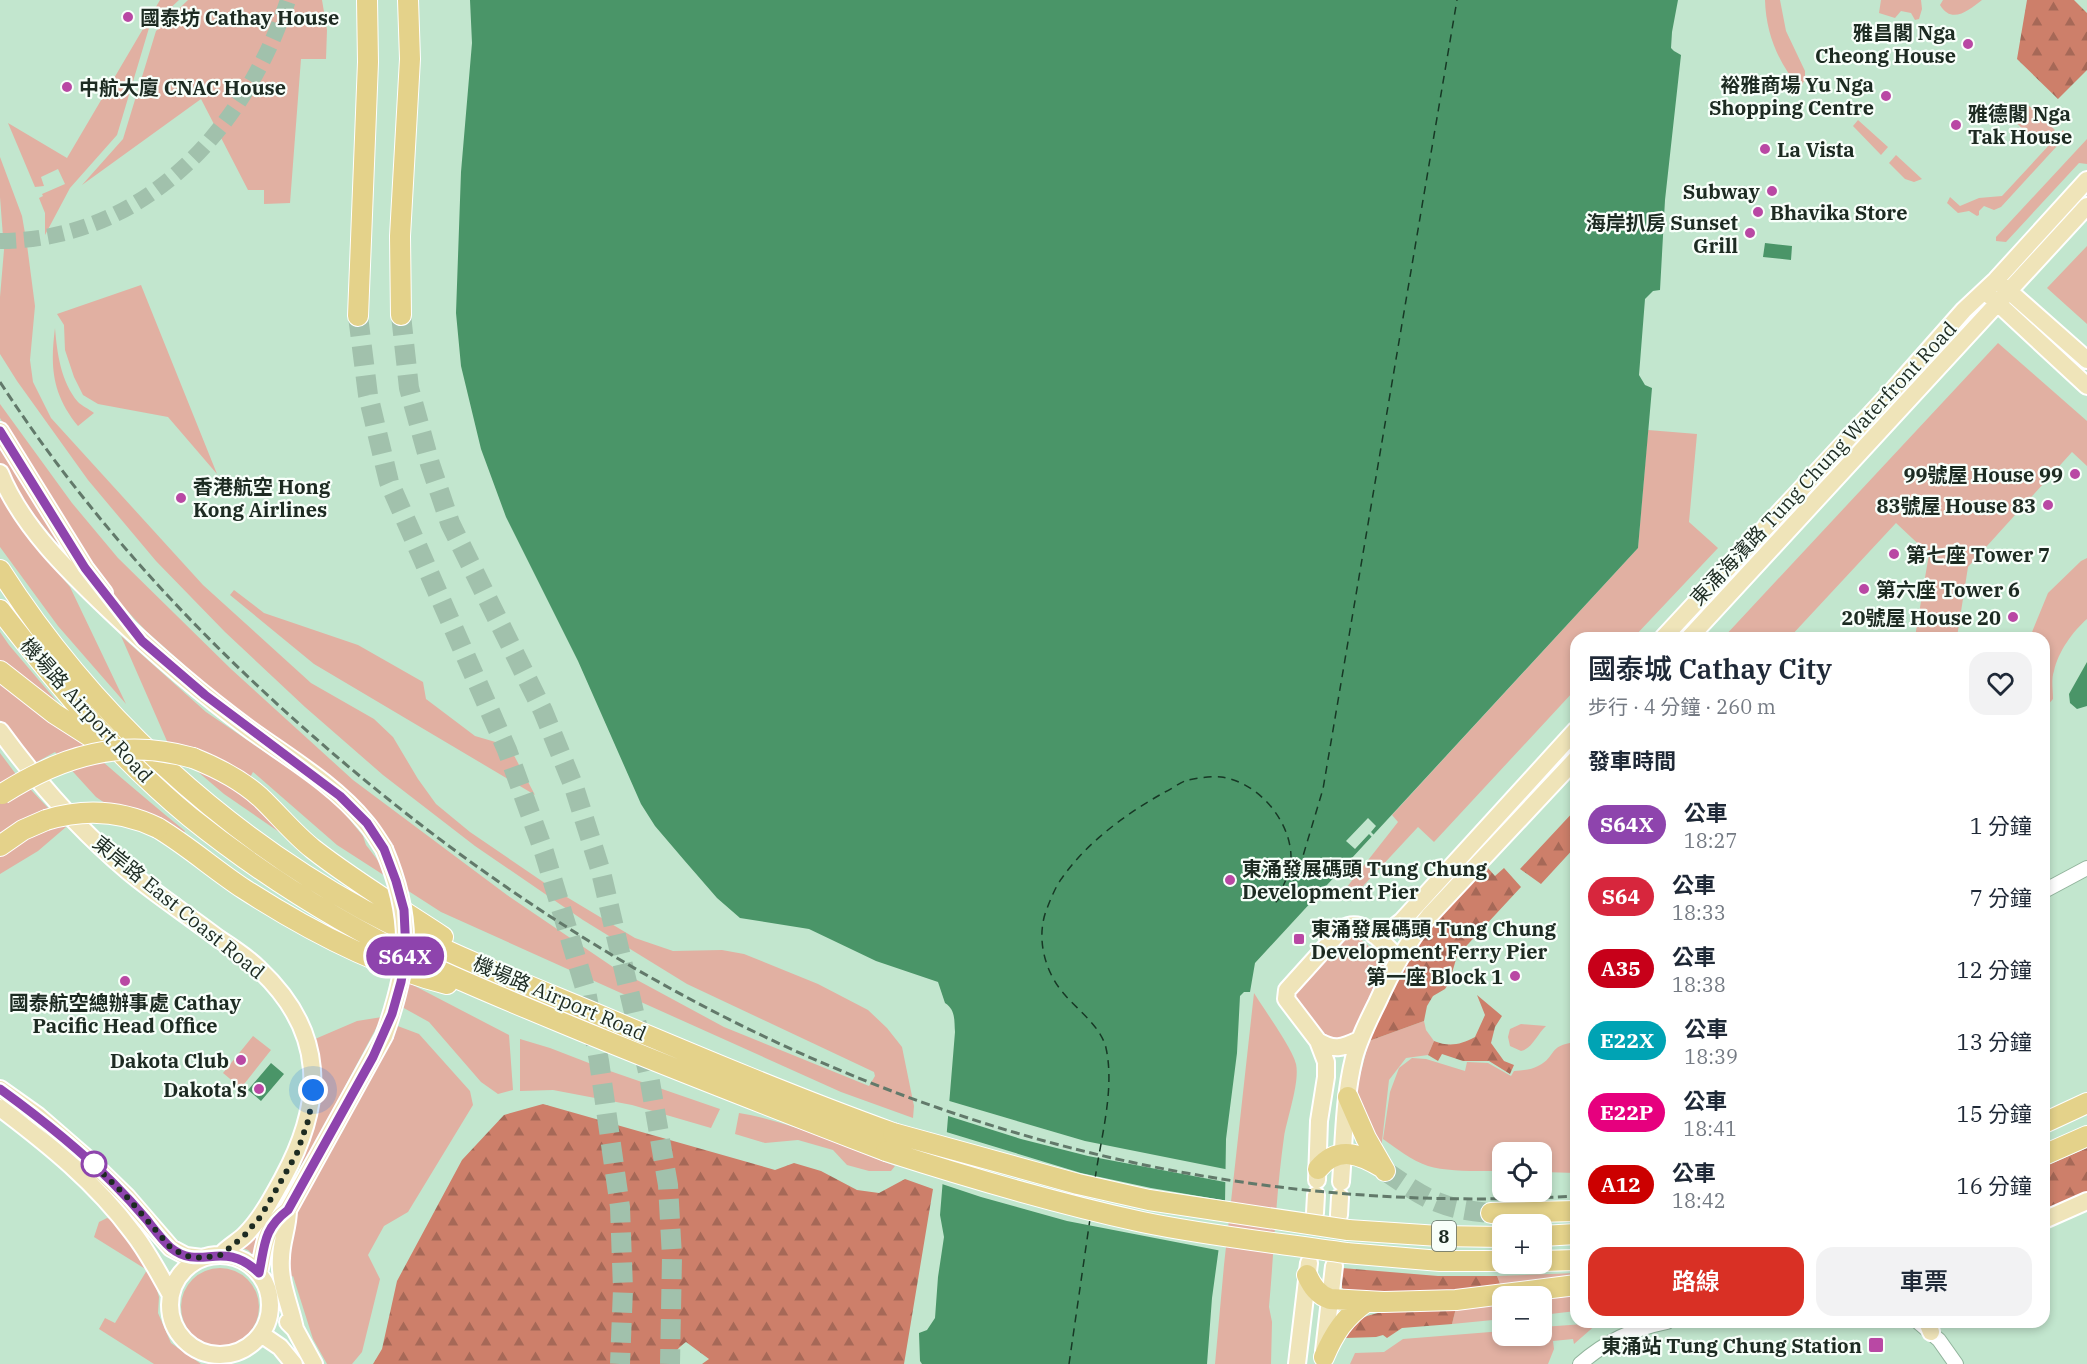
<!DOCTYPE html>
<html lang="zh-TW">
<head>
<meta charset="utf-8">
<style>
  :root { --surface:#fff; --page:#f2f2f3; --text:#1f2937; --muted:#747a83; --accent:#d93025 }
  body { margin:0; font-family:"IBM Plex Serif","Noto Sans TC",serif; background:var(--page); color:var(--text); height:100vh; display:flex; flex-direction:column; font-size:22px; white-space:nowrap }
  * { box-sizing:border-box; margin:0 }
  p { font-size:20px; color:var(--muted) }
  .icon { flex:none; width:33px; height:33px; fill:none; stroke:currentColor; stroke-width:2; stroke-linecap:round; stroke-linejoin:round }
  .map { position:relative; flex:1; overflow:hidden }
  .sheet { position:absolute; left:1570px; top:632px; width:480px; height:696px; display:flex; flex-direction:column; background:var(--surface); border-radius:18px; box-shadow:0 3px 9px #0003 }
  .sheet>* { flex:none }
  .badge { padding:0 12px; border-radius:20px; font-size:21px; line-height:39px }
  .controls { position:absolute; left:1492px; top:1142px; display:grid; gap:12px }
  .controls a { display:grid; place-items:center; width:60px; height:60px; border-radius:12px; background:var(--surface); box-shadow:0 3px 9px #0003; font-size:30px }
  .you { position:absolute; width:30px; height:30px; margin:-15px; border:4px solid #fff; border-radius:50%; background:#1a73e8; box-shadow:0 0 0 9px #1a73e833 }
  .map>.badge { position:absolute; translate:-50% -50%; box-shadow:0 0 0 3px #fff }
  h2 { padding:0 18px; font-size:22px; line-height:54px }
  .round { display:grid; place-items:center; flex:none; width:63px; height:63px; border-radius:18px; background:var(--page) }
  .headline { display:flex; align-items:center; justify-content:space-between; height:102px; padding:0 18px }
  h1 { font-size:28px; font-weight:600; line-height:45px }
  .primary-button { display:flex; gap:12px; margin-top:auto; padding:12px 18px }
  .primary-button a { flex:1; height:69px; border-radius:18px; background:var(--accent); color:#fff; font-size:24px; font-weight:600; line-height:69px; text-align:center }
  .primary-button a+a { background:var(--page); color:var(--text) }
  ul { padding:0; list-style:none }
  li { display:flex; align-items:center; gap:18px; height:72px; padding:0 18px }
  li div { flex:1 }
  li b { display:block; font-size:22px }
  li em { font-style:normal }
  li .badge { min-width:66px; font-weight:700; text-align:center }
  .map>svg:first-child { display:block }
  .green { fill:#e1b0a2 }
  .forest { fill:url(#forest-firs) }
  .water { fill:#4a9568 }
  .pier { fill:#c2e6ce }
  .lines { fill:none; stroke-linecap:round; stroke-linejoin:round }
  .ferry { stroke:#173825; stroke-width:1.5; stroke-dasharray:8 6; stroke-linecap:butt }
  .major-tunnel { stroke:#a1c1ac; stroke-width:16; stroke-dasharray:16 8; stroke-linecap:butt }
  .highway-tunnel { stroke:#a1c1ac; stroke-width:20; stroke-dasharray:20 10; stroke-linecap:butt }
  .minor-casing { stroke:#91b49c; stroke-width:16 }
  .major-casing { stroke:#fff; stroke-width:20 }
  .highway-casing { stroke:#fff; stroke-width:22 }
  .minor { stroke:#fff; stroke-width:14 }
  .major { stroke:#efe4b9; stroke-width:16 }
  .highway { stroke:#e4d28a; stroke-width:20 }
  .rail { stroke:#62796a; stroke-width:3; stroke-dasharray:9 4.5; stroke-linecap:butt }
  .major-bridge-casing { stroke:#fff; stroke-width:20; stroke-linecap:butt }
  .highway-bridge-casing { stroke:#fff; stroke-width:22; stroke-linecap:butt }
  .major-bridge { stroke:#efe4b9; stroke-width:16 }
  .highway-bridge { stroke:#e4d28a; stroke-width:20 }
  .line-casing { stroke:#fff; stroke-width:14 }
  .line { stroke:#8e44ad; stroke-width:9 }
  .walk { stroke:#1d2b22; stroke-width:6; stroke-dasharray:0 10.8 }
  .poi-dot { fill:#b948a4; stroke:#f8fffa; stroke-width:2 }
  .stop-dot { fill:#fff; stroke:#8e44ad; stroke-width:3 }
  .labels { text-anchor:middle; dominant-baseline:central; stroke-width:4.5; stroke-linejoin:round; paint-order:stroke }
  .shield { fill:#f8fffa; stroke:#5f6b63; stroke-width:1.5 }
  .shield-label { font-size:18px; font-weight:bold; fill:#1d2b22 }
  .poi-label { font-size:20px; font-weight:bold; fill:#1d2b22; stroke:#f8fffa; text-anchor:end }
  .street-label { font-size:20px; fill:#1d2b22; stroke:#f8fffa }
</style>
</head>
<body>
<div class="map">
<svg width="2087" height="1364" viewBox="0 0 2087 1364">
  <defs>
    <pattern id="forest-firs" width="22" height="20" patternUnits="userSpaceOnUse" patternTransform="scale(1.5)"><rect width="22" height="20" fill="#cd7f6a"/><path d="M5 1l3.5 6h-7zM16 11l3.5 6h-7z" fill="#a66857"/></pattern>
  </defs>
  <rect width="100%" height="100%" fill="#c2e6ce"/>
  <path class="green" d="M160 0H179L149 28 117 135 70 188 45 235V213L39 198 43 196 42 194 65 184 58 169 41 177 44 186 35 187 8 123 67 158Z
    M188 0H322L327 30 326 59H301L290 203 264 204V190H248L201 99 82 185 123 139 156 31Z
    M1765 0H1780L1786 31 1805 71V79L1800 89C1778 62 1766 34 1765 0Z
    M1881 0H1921L1922 9 1919 19 1915 20 1911 13 1901 11 1895 18 1879 13Z
    M1943 0H1982C1969 10 1952 25 1940 5Z
    M2025 102 2055 130 2041 146 2011 118Z
    M1858 120 1888 147 1881 155 1853 126Z
    M2063 130 2068 134 2001 207 1994 210 1984 206 1979 211V215L1977 216 1969 211 1958 213 1947 203 1950 197 1960 206 1979 198 2002 196Z
    M2087 139V164L2079 163 2006 242 1996 241V237Z
    M1896 155 1922 179 1914 182 1905 179 1889 163Z
    M0 157 22 216 27 245 35 306 30 360 33 382 51 418 203 585 311 683 374 719 393 737 418 779 436 804 470 832 555 890 635 938 673 951 722 950 744 954 818 984 868 1010 887 1028 902 1047 914 1106 913 1118 841 1092 441 912 337 845 253 772 241 793 260 807 298 845 224 794 170 748 121 636 206 712 331 797 363 836 366 845 383 867 404 877 392 846 337 787 209 687 146 631 102 584 0 418V404L72 503 118 558 231 669 353 780 507 895 613 967 724 1027 869 1086 875 1076 874 1072 687 984 583 920 475 846 383 775 305 707 225 632 156 561 88 480 17 381 0 354V297L4 250 0 197Z
    M2087 246V324L2047 288Z
    M141 285 217 474 168 417 98 404 83 395 74 377 65 350 64 325 57 314Z
    M55 328C57 353 61 382 78 402 82 406 89 409 94 413L78 426C52 394 50 367 55 328Z
    M1998 343 2087 421V466L2072 452 1968 567 1957 637H1915L1929 554 1896 523 1790 637 1723 638Z
    M1648 430 1697 434 1689 522 1718 548 1634 637 1576 638V694L1573 692 1434 842 1418 827 1351 899 1343 892 1398 822 1392 815 1638 548Z
    M0 440 81 572 30 510 17 520 26 534 70 587 126 704 58 626 0 547Z
    M2087 558V619C2073 631 2058 652 2054 671 2051 679 2053 690 2053 699L2045 708 2044 638 2030 637 2048 593 2081 561Z
    M234 590 264 613 358 645 423 682 426 699 475 736 509 746 535 795 314 664 230 595Z
    M0 632 9 645 65 711 0 663Z
    M0 674C63 726 122 780 185 831L173 849 96 797 55 752 33 764 0 720Z
    M0 753 15 773 66 827 38 851 0 874Z
    M1356 935 1381 957 1384 965 1350 1038 1330 1042 1295 1000V995L1348 937Z
    M409 983 509 1035 513 1090 498 1094 481 1082 429 1022 402 1007Z
    M1254 993C1263 1008 1293 1049 1296 1064 1300 1082 1287 1118 1284 1137 1276 1194 1274 1251 1269 1307L1272 1322 1271 1364H1215L1224 1265Z
    M382 1017 318 1137 262 1230 254 1256 248 1250 239 1247 315 1118 320 1085V1061L315 1039 357 1021Z
    M1424 1021 1426 1030 1434 1041 1428 1055 1406 1058 1389 1080 1381 1150 1359 1114 1356 1091 1369 1041Z
    M1521 1024 1546 1026C1537 1034 1533 1048 1521 1051L1510 1046 1508 1037 1510 1029Z
    M395 1025 419 1034 470 1091 473 1105 408 1212 384 1226 368 1255 380 1279 362 1352 352 1364H327L313 1339 293 1276 288 1279 287 1259 294 1215 305 1191 343 1131Z
    M253 1036 271 1050 241 1088 223 1073Z
    M520 1039 550 1048 607 1070 720 1109 711 1128 632 1105 553 1090 520 1091Z
    M1576 1042V1173L1542 1172V1152H1503V1171C1482 1171 1447 1172 1428 1166 1411 1160 1397 1149 1383 1139L1390 1092 1399 1068 1412 1058 1426 1059 1465 1071 1467 1062 1488 1063 1511 1076 1514 1071C1522 1070 1531 1070 1538 1066 1558 1056 1546 1046 1576 1042Z
    M739 1113C793 1122 845 1147 895 1166L891 1171H869L847 1165 833 1150 798 1140 765 1143 735 1134Z
    M107 1218 118 1222 150 1266 159 1297 158 1313 171 1343 201 1364H154L99 1329 105 1318 115 1323 147 1270 94 1237 99 1222Z
    M181 1307a39 39 0 1 1 78 0a39 39 0 1 1-78 0Z
    M1576 1273V1280L1502 1289 1497 1276Z
    M1576 1295V1311L1542 1315V1299Z
    M1503 1303V1319L1452 1324 1456 1308Z
    M1598 1323 1574 1344 1573 1339 1553 1341 1554 1349 1548 1364H1350L1355 1353 1384 1352 1403 1339 1503 1331V1335H1542V1327Z"/>
  <path class="forest" d="M2027 0H2074L2087 13V70L2058 99 2017 59Z
    M1576 809V846L1541 884 1520 869Z
    M1487 867 1495 876 1504 868 1521 887 1457 956 1449 983 1445 989 1433 996 1427 1006 1424 1021 1369 1041 1397 978 1417 943Z
    M1477 995 1502 1016 1495 1027 1491 1043 1504 1061 1514 1065 1510 1074 1489 1061H1463L1442 1054 1438 1061 1428 1055 1434 1041C1449 1047 1460 1045 1475 1037L1485 1015Z
    M543 1104 775 1170 794 1163 821 1171 857 1190 879 1193 905 1179 933 1189 904 1364H702L709 1359 686 1342C678 1348 671 1354 675 1364H373L382 1349 397 1281 462 1160 504 1115Z
    M2087 1148V1194L2045 1212 2044 1167Z
    M1342 1268 1438 1276H1497L1502 1289 1369 1297 1366 1291 1351 1295 1342 1288Z
    M1456 1308 1452 1324 1402 1328 1387 1338 1383 1335 1376 1337 1345 1338C1348 1331 1352 1324 1359 1320 1379 1307 1430 1309 1456 1308Z"/>
  <path class="water" d="M470 0H1678L1672 32 1671 48 1674 51 1681 55 1665 200 1660 290 1653 291 1645 299 1639 375 1645 385 1652 388 1638 548 1255 963 1250 992H1244L1240 996 1237 1053 1226 1139 1225 1203 1212 1298 1207 1364H922L920 1361 919 1333 927 1330 935 1318 938 1277 944 1237 940 1215 955 1032C954 1021 956 1010 945 1003L938 982 876 961 809 929 740 918 717 898 684 860 655 826 641 804 578 661 506 517 481 449 461 366 456 313 461 172 472 43Z
    M1765 243 1792 246 1791 260 1763 257Z
    M2087 662V706L2077 709 2070 703 2069 694Z
    M271 1063 284 1074 261 1101 248 1090Z"/>
  <path class="pier" d="M1368 818 1376 826 1371 832 1376 837 1374 839 1369 834 1355 849 1346 841Z
    M946 1100 1085 1141 1230 1170V1183L1088 1156 1021 1139 945 1115Z
    M943 1131 1081 1173 1151 1188 1228 1201 1222 1251 1067 1221 981 1197 939 1183Z"/>
  <g class="lines">
    <path class="ferry" d="M1095 1179C1101 1137 1115 1089 1106 1048 1101 1027 1079 1011 1065 995 1045 973 1036 939 1046 911 1050 901 1055 887 1062 878 1087 842 1127 813 1165 792 1172 789 1179 783 1185 781 1194 778 1212 776 1221 777 1258 782 1290 820 1291 856 1291 873 1282 888 1275 903L1289 888 1300 866 1323 789 1457 0
      M1069 1364 1090 1219"/>
    <path class="major-tunnel" d="M0 241C145 240 245 129 288 0"/>
    <path class="highway-tunnel" d="M401 315 409 388 430 464 450 523 543 711 574 787 601 872 649 1076 668 1185 672 1257 670 1364
      M358 316 368 395 389 482 507 750 544 852 586 991 599 1061 620 1207 623 1289 620 1364
      M1385 1171C1426 1199 1440 1209 1491 1213"/>
    <defs>
      <path id="minor" d="M2044 891 2087 868
        M1918 1322 1939 1340 1956 1364
        M1580 1364C1606 1341 1633 1329 1667 1322"/>
      <path id="major" d="M2001 284 2087 360
        M1991 297 2087 386
        M0 431 85 568 104 593
        M0 473C22 527 68 571 110 611 154 653 200 693 249 729 289 758 334 784 366 823 373 831 378 840 384 849
        M1663 638 1895 388 1964 310 1996 280 2087 180
        M1689 638 2087 206
        M0 731C38 783 79 830 128 871 157 895 189 916 219 939 233 948 247 957 259 969 326 1032 325 1101 283 1178 272 1198 261 1219 245 1235 238 1242 228 1247 221 1255
        M1374 935 1393 928 1402 921 1576 730
        M1318 1041C1334 1051 1342 1048 1359 1040
        M0 1089 38 1116 91 1162 127 1197 171 1248 186 1256 202 1258
        M0 1108C49 1145 96 1183 133 1233 148 1252 159 1274 171 1295
        M1317 1180 1319 1121 1326 1077V1062L1318 1041 1286 999 1287 990 1342 929C1364 915 1383 944 1398 958
        M1341 1182C1344 1142 1344 1098 1354 1058 1359 1039 1368 1021 1377 1003 1392 970 1406 944 1429 916L1576 759
        M288 1210C288 1227 281 1242 281 1258 279 1282 290 1305 295 1329
        M1315 1213 1316 1195
        M1339 1215 1340 1197
        M2044 1220 2087 1201
        M170 1305a50 50 0 1 1 100 0a50 50 0 1 1-100 0Z
        M259 1273C265 1245 263 1229 288 1210L384 1036
        M288 1322 295 1329 314 1364
        M1927 1322 1931 1332
        M261 1334 280 1347 294 1364
        M1324 1351 1334 1266
        M1297 1364 1309 1263"/>
      <path id="highway" d="M401 315 400 236 410 59 408 0
        M358 316 368 62 367 0
        M0 570C90 711 217 829 364 910 442 952 525 984 606 1018 701 1058 796 1098 893 1133
        M0 610C57 684 117 757 190 817 261 874 341 924 423 963 468 984 514 1003 560 1022 668 1067 777 1109 886 1151
        M0 671 55 714 105 746
        M193 758C218 768 240 779 260 797 278 814 294 834 313 849 354 881 399 908 443 937
        M158 828C188 846 215 870 244 889 306 929 375 966 447 984
        M0 846 23 830 46 820
        M1348 1097 1366 1138 1385 1171
        M2044 1123 2087 1103
        M2044 1155 2087 1136
        M1318 1169C1338 1145 1360 1154 1383 1168
        M1491 1213 1576 1211
        M1348 1230 1439 1236 1503 1237
        M1542 1236 1576 1234
        M1346 1253 1440 1261H1503
        M1542 1261 1576 1260
        M1307 1275C1312 1286 1318 1295 1330 1299L1384 1302 1456 1300 1576 1285
        M1324 1357C1334 1333 1345 1317 1366 1302"/>
    </defs>
    <use href="#minor" class="minor-casing"/>
    <use href="#major" class="major-casing"/>
    <use href="#highway" class="highway-casing"/>
    <use href="#minor" class="minor"/>
    <use href="#major" class="major"/>
    <use href="#highway" class="highway"/>
    <path class="rail" d="M0 382C87 516 194 632 314 737 670 1049 1099 1224 1576 1196"/>
    <defs>
      <path id="major-bridge" d="M384 849C414 920 410 964 384 1036"/>
      <path id="highway-bridge" d="M2 794C63 755 122 738 193 758
        M46 820C85 808 121 810 158 828
        M893 1133 1078 1184 1149 1200 1348 1230
        M886 1151C970 1178 1055 1203 1142 1222 1209 1236 1278 1243 1346 1253"/>
    </defs>
    <use href="#major-bridge" class="major-bridge-casing"/>
    <use href="#highway-bridge" class="highway-bridge-casing"/>
    <use href="#major-bridge" class="major-bridge"/>
    <use href="#highway-bridge" class="highway-bridge"/>
  </g>
  <g class="lines">
    <defs>
      <path id="line" d="M0 431 85 568 142 641 205 695 340 796 367 823 384 849 396 881 404 910 406 952 401 982 392 1014 373 1057 288 1210C263 1229 265 1245 259 1273 223 1238 201 1272 171 1248 162 1240 154 1229 147 1220 136 1207 125 1195 113 1183 78 1148 40 1118 0 1089"/>
    </defs>
    <use href="#line" class="line-casing"/>
    <use href="#line" class="line"/>
    <path class="walk" d="M94 1164 91 1162 127 1197 171 1248 186 1256 202 1258 221 1255 244 1236 261 1216 276 1190 297 1153 309 1118 313 1090"/>
  </g>
  <g class="poi-dot">
    <circle cx="128" cy="17" r="6"/>
    <circle cx="1968" cy="44" r="6"/>
    <circle cx="67" cy="87" r="6"/>
    <circle cx="1886" cy="96" r="6"/>
    <circle cx="1956" cy="125" r="6"/>
    <circle cx="1765" cy="149" r="6"/>
    <circle cx="1772" cy="191" r="6"/>
    <circle cx="1758" cy="212" r="6"/>
    <circle cx="1750" cy="233" r="6"/>
    <circle cx="2075" cy="474" r="6"/>
    <circle cx="181" cy="498" r="6"/>
    <circle cx="2048" cy="505" r="6"/>
    <circle cx="1894" cy="554" r="6"/>
    <circle cx="1864" cy="589" r="6"/>
    <circle cx="2013" cy="617" r="6"/>
    <circle cx="1230" cy="880" r="6"/>
    <rect x="1293" y="933" width="12" height="12" rx="3"/>
    <circle cx="1515" cy="976" r="6"/>
    <circle cx="125" cy="981" r="6"/>
    <circle cx="241" cy="1060" r="6"/>
    <circle cx="259" cy="1089" r="6"/>
    <rect x="1868" y="1337" width="16" height="16" rx="3"/>
  </g>
  <circle class="stop-dot" cx="94" cy="1164" r="12"/>
  <g class="labels">
    <rect class="shield" x="1432" y="1221" width="24" height="30" rx="4.5"/>
    <g class="shield-label">
      <text x="1444" y="1236">8</text>
    </g>
    <g class="poi-label">
      <text x="140" y="17" text-anchor="start">國泰坊 Cathay House</text>
      <text x="1956" y="32">雅昌閣 Nga<tspan x="1956" dy="23">Cheong House</tspan></text>
      <text x="1874" y="84">裕雅商場 Yu Nga<tspan x="1874" dy="23">Shopping Centre</tspan></text>
      <text x="79" y="87" text-anchor="start">中航大廈 CNAC House</text>
      <text x="1968" y="113" text-anchor="start">雅德閣 Nga<tspan x="1968" dy="23">Tak House</tspan></text>
      <text x="1777" y="149" text-anchor="start">La Vista</text>
      <text x="1760" y="191">Subway</text>
      <text x="1770" y="212" text-anchor="start">Bhavika Store</text>
      <text x="1738" y="222">海岸扒房 Sunset<tspan x="1738" dy="23">Grill</tspan></text>
      <text x="2063" y="474">99號屋 House 99</text>
      <text x="193" y="486" text-anchor="start">香港航空 Hong<tspan x="193" dy="23">Kong Airlines</tspan></text>
      <text x="2036" y="505">83號屋 House 83</text>
      <text x="1906" y="554" text-anchor="start">第七座 Tower 7</text>
      <text x="1876" y="589" text-anchor="start">第六座 Tower 6</text>
      <text x="2001" y="617">20號屋 House 20</text>
      <text x="1242" y="868" text-anchor="start">東涌發展碼頭 Tung Chung<tspan x="1242" dy="23">Development Pier</tspan></text>
      <text x="1311" y="928" text-anchor="start">東涌發展碼頭 Tung Chung<tspan x="1311" dy="23">Development Ferry Pier</tspan></text>
      <text x="1503" y="976">第一座 Block 1</text>
      <text x="125" y="1002" text-anchor="middle">國泰航空總辦事處 Cathay<tspan x="125" dy="23">Pacific Head Office</tspan></text>
      <text x="229" y="1060">Dakota Club</text>
      <text x="247" y="1089">Dakota's</text>
      <text x="1862" y="1345">東涌站 Tung Chung Station</text>
    </g>
    <g class="street-label">
      <text transform="translate(1823 463) rotate(-47)">東涌海濱路 Tung Chung Waterfront Road</text>
      <text transform="translate(87 710) rotate(48)">機場路 Airport Road</text>
      <text transform="translate(179 907) rotate(39)">東岸路 East Coast Road</text>
      <text transform="translate(560 998) rotate(23)">機場路 Airport Road</text>
    </g>
  </g>
</svg>
<div class="controls">
<a><svg class="icon" aria-label="locate" viewBox="0 0 24 24"><circle cx="12" cy="12" r="6"/><path d="M12 2v4M12 18v4M2 12h4M18 12h4"/></svg></a>
<a>+</a>
<a>−</a>
</div>
<div class="you" style="left:313px;top:1090px"></div>
<b class="badge" style="left:405px;top:956px;background:#8e44ad;color:#fff">S64X</b>
<section class="sheet">
<div class="headline"><div><h1>國泰城 Cathay City</h1><p>步行 · 4 分鐘 · 260 m</p></div><a class="round"><svg class="icon" aria-label="heart" viewBox="0 0 24 24"><path d="M12 20l-8-8c-3-5 5-10 8-4 3-6 11-1 8 4z"/></svg></a></div>
<h2>發車時間</h2>
<ul>
<li><span class="badge" style="background:#8e44ad;color:#fff">S64X</span><div><b>公車</b><p>18:27</p></div><em>1 分鐘</em></li>
<li><span class="badge" style="background:#d7263d;color:#fff">S64</span><div><b>公車</b><p>18:33</p></div><em>7 分鐘</em></li>
<li><span class="badge" style="background:#c70019;color:#fff">A35</span><div><b>公車</b><p>18:38</p></div><em>12 分鐘</em></li>
<li><span class="badge" style="background:#00a3b4;color:#fff">E22X</span><div><b>公車</b><p>18:39</p></div><em>13 分鐘</em></li>
<li><span class="badge" style="background:#e6007e;color:#fff">E22P</span><div><b>公車</b><p>18:41</p></div><em>15 分鐘</em></li>
<li><span class="badge" style="background:#c00;color:#fff">A12</span><div><b>公車</b><p>18:42</p></div><em>16 分鐘</em></li>
</ul>
<div class="primary-button"><a>路線</a><a>車票</a></div>
</section>
</div>
</body>
</html>
